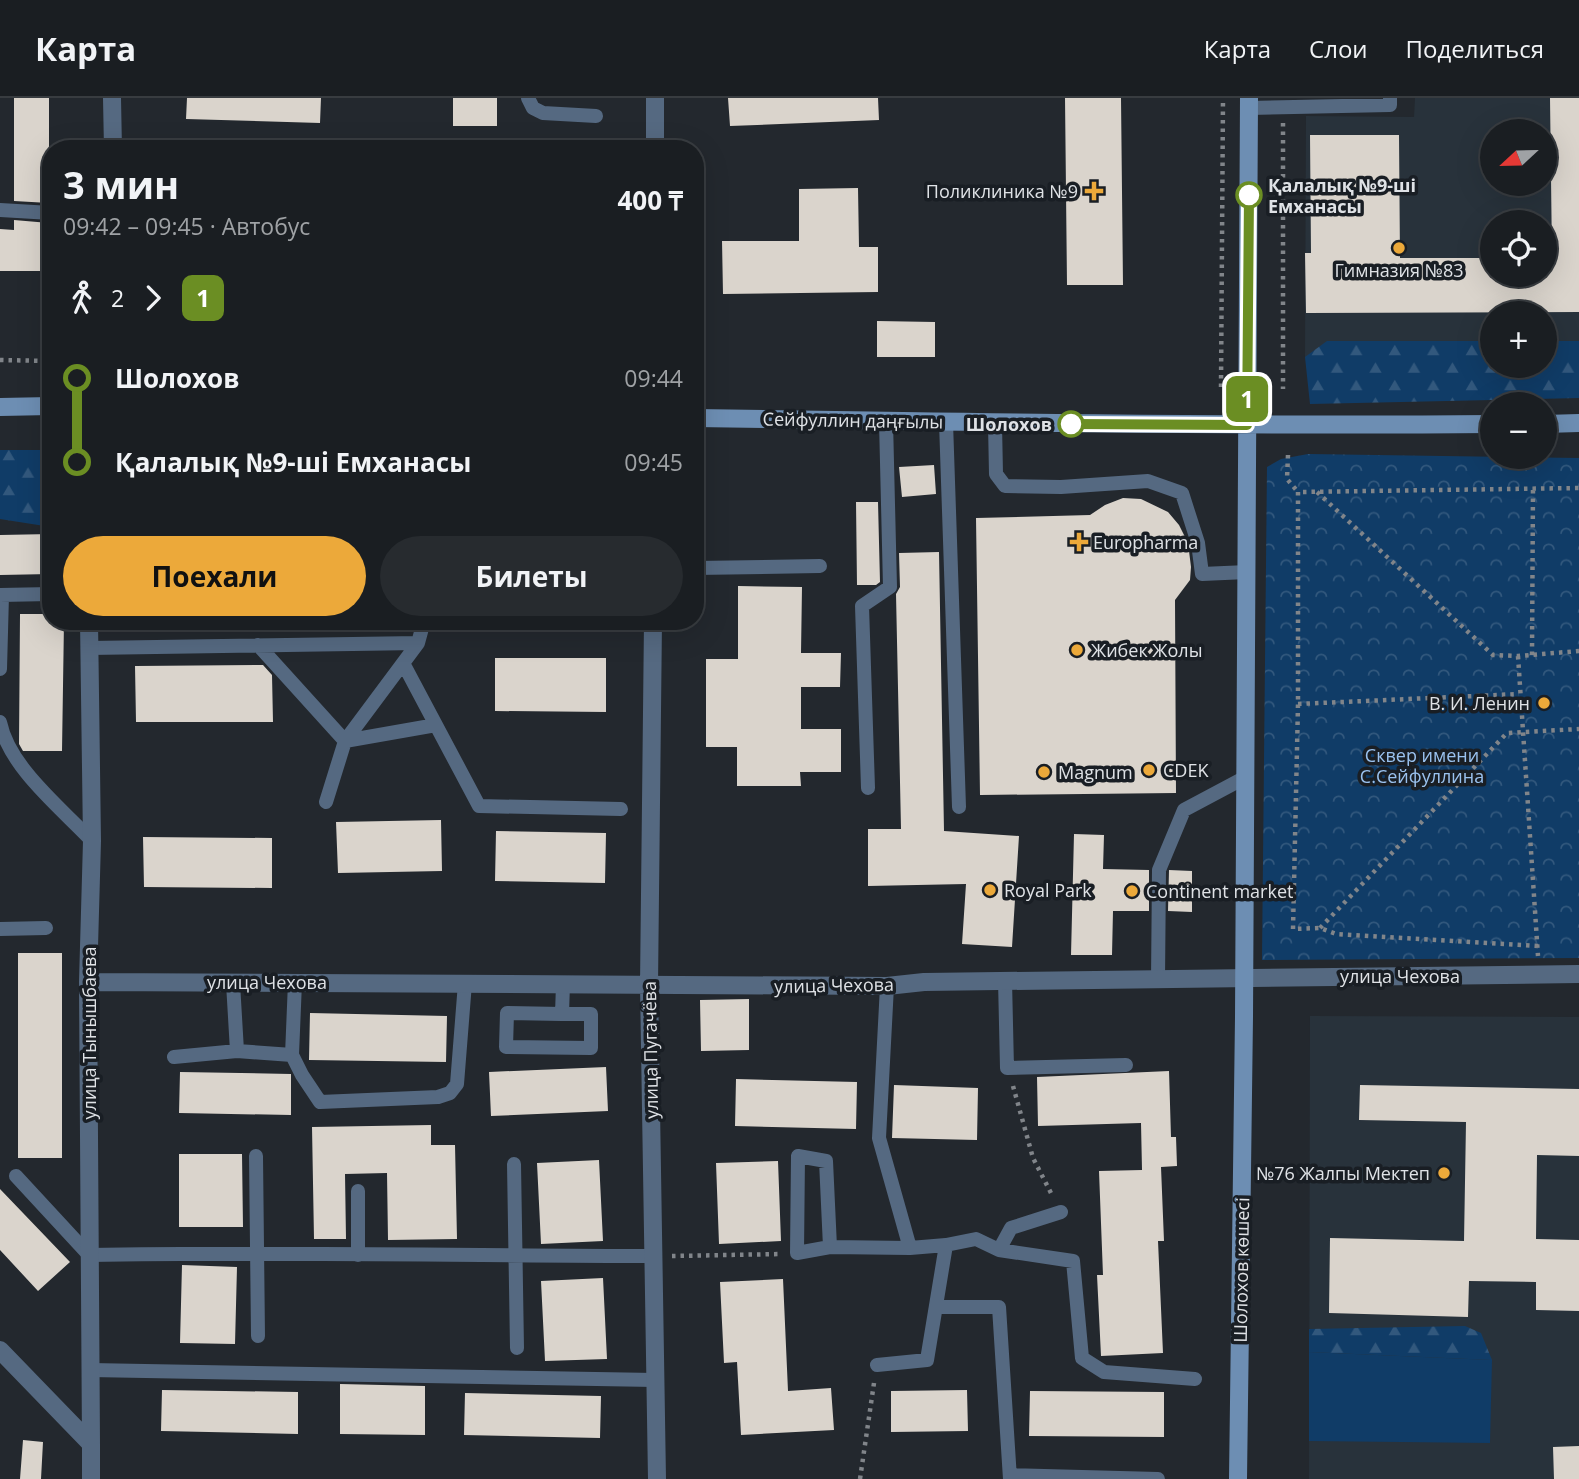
<!DOCTYPE html>
<html lang="ru">
<head>
<meta charset="utf-8">
<style>
  :root { --surface:#1a1e22; --page:#272b2f; --text:#f1f3f6; --muted:#9fa2a5; --line:#383c40; --accent:#eca93a }
  body { margin:0; font-family:"Open Sans",sans-serif; background:var(--page); color:var(--text); height:100vh; display:flex; flex-direction:column; font-size:26px; white-space:nowrap }
  * { box-sizing:border-box; margin:0 }
  p { font-size:23px; color:var(--muted) }
  .icon { flex:none; width:38px; height:38px; fill:none; stroke:currentColor; stroke-width:2; stroke-linecap:round; stroke-linejoin:round }
  .map { position:relative; flex:1; overflow:hidden }
  .drawer { position:absolute; left:42px; top:42px; width:662px; height:490px; display:flex; flex-direction:column; background:var(--surface); border-radius:28px; box-shadow:0 7px 28px #0002,0 0 0 2px var(--line) }
  .drawer>* { flex:none }
  .badge { padding:0 14px; border-radius:10px; font-size:24px; line-height:46px }
  .needle { width:46px; rotate:248deg }
  .fabs { position:absolute; left:1480px; top:21px; display:grid; gap:14px }
  .fabs a { display:grid; place-items:center; width:77px; height:77px; border-radius:50%; background:var(--surface); box-shadow:0 7px 28px #0002,0 0 0 2px var(--line); font-size:35px }
  .map>.badge { position:absolute; translate:-50% -50%; box-shadow:0 0 0 4px #fff }
  .legs { display:flex; align-items:center; gap:10px; height:77px; padding:0 21px; font-size:23px }
  .legs p { margin-inline-start:auto }
  .headline { display:flex; align-items:center; justify-content:space-between; height:119px; padding:0 21px }
  h1 { font-size:38px; font-weight:700; line-height:52px }
  .action { display:flex; gap:14px; margin-top:auto; padding:14px 21px }
  .action a { flex:1; height:80px; border-radius:42px; background:var(--accent); color:#111; font-size:28px; font-weight:700; line-height:80px; text-align:center }
  .action a+a { background:var(--page); color:var(--text) }
  ul { padding:0 21px; list-style:none }
  li { display:flex; align-items:center; gap:24px; height:84px; font-size:26px }
  li i { display:grid; place-items:center; width:10px; height:100%; margin:0 9px; background:currentColor }
  li i::after { content:''; width:18px; height:18px; margin:-9px; border:5px solid; border-radius:50%; background:var(--surface) }
  li p { margin-inline-start:auto }
  li:first-child i { background:linear-gradient(#0000 50%,currentColor 0) }
  li:last-child i { background:linear-gradient(currentColor 50%,#0000 0) }
  header { display:flex; align-items:center; gap:42px; box-sizing:border-box; height:98px; padding:0 35px; background:var(--surface); border-bottom:2px solid var(--line) }
  header strong { font-size:33px }
  nav { display:flex; gap:38px; margin-inline-start:auto; font-size:24px }
  .map>svg:first-child { display:block }
  .built { fill:#28323b; fill-rule:evenodd }
  .green { fill:#103c67 }
  .forest { fill:url(#forest-firs) }
  .park { fill:url(#park-crowns) }
  .building { fill:#dad4cc }
  .lines { fill:none; stroke-linecap:round; stroke-linejoin:round }
  .path { stroke:#81858a; stroke-width:4.5; stroke-dasharray:3.5 5; stroke-linecap:butt }
  .lane { stroke:#556981; stroke-width:14 }
  .street { stroke:#556981; stroke-width:18 }
  .secondary { stroke:#6d8eb3; stroke-width:18 }
  .line-1-casing { stroke:#fff; stroke-width:16 }
  .line-1 { stroke:#6b8e23; stroke-width:10 }
  .poi-dot { fill:#eca93a; stroke:#191e24; stroke-width:2.5 }
  .stop-1-dot { fill:#fff; stroke:#6b8e23; stroke-width:3.5 }
  .labels { text-anchor:middle; dominant-baseline:central; stroke-width:7; stroke-linejoin:round; paint-order:stroke }
  .stop-label { font-size:18px; font-weight:bold; fill:#dfe2e6; stroke:#191e24; text-anchor:start }
  .poi-label { font-size:18px; fill:#dfe2e6; stroke:#191e24; text-anchor:start }
  .street-label { font-size:18px; fill:#dfe2e6; stroke:#191e24 }
  .park-label { font-size:18px; fill:#9ac2ef; stroke:#191e24 }
</style>
</head>
<body>
<header>
<strong>Карта</strong>
<nav><a>Карта</a><a>Слои</a><a>Поделиться</a></nav>
</header>
<div class="map">
<svg width="1579" height="1381" viewBox="0 0 1579 1381">
  <defs>
    <pattern id="forest-firs" width="22" height="20" patternUnits="userSpaceOnUse" patternTransform="scale(1.75)"><rect width="22" height="20" fill="#103c67"/><path d="M5 1l3.5 6h-7zM16 11l3.5 6h-7z" fill="#32587d"/></pattern>
    <pattern id="park-crowns" width="20" height="18" patternUnits="userSpaceOnUse" patternTransform="scale(1.75)"><rect width="20" height="18" fill="#103c67"/><path d="M2 6a3 3 0 1 1 6 0M12 15a3 3 0 1 1 6 0" fill="none" stroke="#32587d"/></pattern>
  </defs>
  <rect width="100%" height="100%" fill="#23282e"/>
  <path class="built" d="M1415 0H1579V261L1545 260V215H1493V260L1305 259 1306 18 1414 19ZM1493 33H1545V86H1493ZM1493 124H1545V177H1493Z
    M1310 918 1579 919V1381H1309Z"/>
  <path class="green" d="M1309 1254 1492 1262 1490 1345 1309 1343Z"/>
  <path class="forest" d="M1327 243H1493V268H1545V243H1579V300L1310 306 1305 259Z
    M0 352H51V429L0 421Z
    M1465 1228 1481 1235 1492 1262 1309 1254V1231Z"/>
  <path class="park" d="M1308 356 1579 360V860L1262 862 1267 369 1281 361Z"/>
  <path class="building" d="M14 0H49V105L14 103Z
    M187 0H321L320 25 186 21Z
    M453 0H497V28H453Z
    M728 0H878L879 22 730 28Z
    M1065 0H1121L1123 187H1067Z
    M1550 0H1579V214L1306 215 1305 155H1311L1310 37H1399L1400 160H1493V177H1545V159H1552Z
    M858 90 859 149H878V194L723 196 722 143H799V91Z
    M14 122 49 125 51 173H0V131L14 132Z
    M877 223 935 224V259H877Z
    M934 367 936 396 902 399 899 369Z
    M1123 400 1141 401 1168 414 1179 427 1188 445 1191 469 1190 482 1175 502 1176 695 980 697 976 420 1090 417 1105 407Z
    M856 404H878L880 484 876 487H857Z
    M51 436V476L0 477V437Z
    M939 454 944 733 1019 738 1012 849 962 846 966 786 868 788V731H901L896 496 900 489 899 455Z
    M738 488 802 489 801 555H841L840 589H801V631H841V674H800L801 688H737V649H706V561H738Z
    M20 516H51V523H64L62 653H23L19 646Z
    M495 560H606V614L495 613Z
    M263 567 272 577 273 624H136L135 568Z
    M441 722 442 773 338 775 336 724Z
    M496 733 606 735 605 785 495 783Z
    M1074 736 1104 737 1103 771 1149 772V813H1113L1112 857H1071Z
    M143 739 272 740V790L144 789Z
    M1169 772 1192 773V814L1168 813Z
    M18 855H62V1060H18Z
    M749 901V952L701 953 700 902Z
    M310 915 447 918 446 964 309 962Z
    M606 969 608 1013 491 1018 489 974Z
    M1169 973 1171 1039H1176L1177 1068 1161 1069 1164 1143H1158L1163 1255 1101 1258 1097 1177H1103L1099 1073 1142 1072 1141 1025 1038 1028 1037 979Z
    M180 974 291 976V1017L179 1015Z
    M736 981 857 984 856 1031 735 1028Z
    M894 987 978 990 977 1042 892 1040Z
    M1360 987 1579 991V1058L1537 1057 1536 1141 1579 1142V1213L1536 1212V1184L1469 1183 1468 1219 1329 1215 1330 1140 1464 1143 1466 1024 1359 1022Z
    M431 1027V1047H455L457 1141 388 1142 387 1075 345 1076 346 1141H314L312 1029Z
    M179 1056H242L243 1129H179Z
    M599 1062 603 1143 541 1146 537 1065Z
    M778 1063 781 1143 719 1146 716 1065Z
    M0 1091 70 1164 38 1193 0 1152Z
    M182 1167 237 1169 235 1246 180 1245Z
    M603 1180 607 1261 545 1263 541 1183Z
    M783 1181 788 1293 831 1290 834 1332 741 1337 737 1264 724 1265 720 1184Z
    M340 1286 425 1288V1337L340 1336Z
    M162 1292 298 1294V1336L161 1333Z
    M967 1292 968 1333 891 1334V1293Z
    M1030 1293 1164 1294V1339L1029 1338Z
    M465 1295 601 1298 600 1340 464 1337Z
    M23 1342 43 1344 41 1381H20Z
    M1579 1348V1381H1554L1553 1349Z"/>
  <g class="lines">
    <path class="path" d="M1283 25V291
      M0 262 51 263
      M1221 289 1223 0
      M1288 357 1287 381 1298 394
      M1317 394 1493 557 1518 558 1579 553
      M1532 557 1533 390
      M1518 558 1538 858
      M1298 606 1519 596
      M1320 830 1507 635 1579 631
      M1538 848 1336 836 1320 830 1293 831 1298 606V394L1579 390
      M1013 988 1033 1060 1052 1097
      M672 1158 782 1156
      M860 1381 874 1285"/>
    <path class="lane" d="M528 0 533 10 543 15 596 18
      M1249 10 1390 7V0
      M0 112 51 115
      M946 324 959 709
      M995 326 996 376 1005 388 1061 389 1148 383 1182 395 1198 445 1202 476 1247 474
      M695 470 820 468
      M0 497 51 496
      M258 547 345 643 436 627
      M89 550 418 545
      M403 565 479 708 621 711
      M0 571 2 497
      M0 624C9 669 61 710 92 743
      M868 690 862 508 890 489 886 323
      M326 704 345 643 418 545 424 523
      M0 831 46 830
      M1005 882 1007 970 1126 967
      M1158 882 1159 772 1184 712 1246 679
      M233 885 237 953
      M562 916 507 915 506 949 591 950V916H562L563 886
      M292 957 295 884
      M174 959 237 953 292 957 302 977 320 1004 438 999 450 995 457 986 465 885
      M256 1058 258 1238
      M514 1066 517 1250
      M16 1078 89 1157C277 1153 465 1158 653 1158
      M358 1093V1157
      M830 1149 826 1063 798 1058 797 1155 830 1149 910 1150 879 1040 887 888
      M910 1150 946 1147 976 1141 999 1152 1011 1130 1061 1114
      M999 1152 1073 1163 1082 1260 1104 1274 1195 1281
      M937 1209H999L1010 1381
      M877 1267 927 1262 946 1147
      M90 1272 655 1282
      M1010 1377 1158 1381"/>
    <path class="street" d="M112 0 113 51
      M655 51V0
      M89 523 92 743 88 884 91 1346
      M653 523 649 887 657 1381
      M88 884 887 888 924 884 1579 876
      M0 1252 91 1346V1381"/>
    <path class="secondary" d="M0 309 51 308
      M695 320C961 324 1227 328 1493 326
      M1545 326 1579 325
      M1238 1381 1244 919 1249 0"/>
  </g>
  <g class="lines">
    <defs>
      <path id="line-1" d="M1071 326 1247 327 1249 97"/>
    </defs>
    <use href="#line-1" class="line-1-casing"/>
    <use href="#line-1" class="line-1"/>
  </g>
  <g class="poi-dot">
    <path d="M1090.5 82.5h7v7h7v7h-7v7h-7v-7h-7v-7h7z"/>
    <circle cx="1399" cy="150" r="7"/>
    <path d="M1075.5 433.5h7v7h7v7h-7v7h-7v-7h-7v-7h7z"/>
    <circle cx="1077" cy="552" r="7"/>
    <circle cx="1544" cy="605" r="7"/>
    <circle cx="1149" cy="672" r="7"/>
    <circle cx="1044" cy="674" r="7"/>
    <circle cx="990" cy="792" r="7"/>
    <circle cx="1132" cy="793" r="7"/>
    <circle cx="1444" cy="1075" r="7"/>
  </g>
  <g class="stop-1-dot">
    <circle cx="1249" cy="97" r="12"/>
    <circle cx="1071" cy="326" r="12"/>
  </g>
  <g class="labels">
    <g class="stop-label">
      <text x="1268" y="87">Қалалық №9-ші<tspan x="1268" dy="21">Емханасы</tspan></text>
      <text x="1052" y="326" text-anchor="end">Шолохов</text>
    </g>
    <g class="poi-label">
      <text x="1078" y="93" text-anchor="end">Поликлиника №9</text>
      <text x="1399" y="172" text-anchor="middle">Гимназия №83</text>
      <text x="1093" y="444">Europharma</text>
      <text x="1091" y="552">Жибек Жолы</text>
      <text x="1530" y="605" text-anchor="end">В. И. Ленин</text>
      <text x="1163" y="672">CDEK</text>
      <text x="1058" y="674">Magnum</text>
      <text x="1004" y="792">Royal Park</text>
      <text x="1146" y="793">Continent market</text>
      <text x="1430" y="1075" text-anchor="end">№76 Жалпы Мектеп</text>
    </g>
    <g class="street-label">
      <text transform="translate(853 322) rotate(1)">Сейфуллин даңғылы</text>
      <text x="1400" y="878">улица Чехова</text>
      <text x="267" y="884">улица Чехова</text>
      <text transform="translate(834 887) rotate(-1)">улица Чехова</text>
      <text transform="translate(89 935) rotate(-90)">улица Тынышбаева</text>
      <text transform="translate(650 952) rotate(-91)">улица Пугачёва</text>
      <text transform="translate(1241 1172) rotate(-89)">Шолохов көшесі</text>
    </g>
    <g class="park-label">
      <text x="1422" y="657">Сквер имени<tspan x="1422" dy="21">С.Сейфуллина</tspan></text>
    </g>
  </g>
</svg>
<div class="fabs">
<a><svg class="needle" viewBox="-14 -14 28 28"><path d="M0-13l5 13h-10z" fill="#e53935"/><path d="M0 13l5-13h-10z" fill="#9fa2a5"/></svg></a>
<a><svg class="icon" aria-label="locate" viewBox="0 0 24 24"><circle cx="12" cy="12" r="6"/><path d="M12 2v4M12 18v4M2 12h4M18 12h4"/></svg></a>
<a>+</a>
<a>−</a>
</div>
<b class="badge" style="left:1247px;top:301px;background:#6b8e23;color:#fff">1</b>
<section class="drawer">
<div class="headline"><div><h1>3 мин</h1><p>09:42 – 09:45 · Автобус</p></div><b>400 ₸</b></div>
<div class="legs"><svg class="icon" aria-label="walk" viewBox="0 0 24 24"><circle cx="13" cy="4" r="2"/><path d="M13 8l-2 6 4 7M11 14l-3 7M7 12l3-4h3l4 4"/></svg>2<svg class="icon" aria-label="forward" viewBox="0 0 24 24"><path d="M9 5l7 7-7 7"/></svg><b class="badge" style="background:#6b8e23;color:#fff">1</b></div>
<ul>
<li><i style="color:#6b8e23"></i><b>Шолохов</b><p>09:44</p></li>
<li><i style="color:#6b8e23"></i><b>Қалалық №9-ші Емханасы</b><p>09:45</p></li>
</ul>
<div class="action"><a>Поехали</a><a>Билеты</a></div>
</section>
</div>
</body>
</html>
